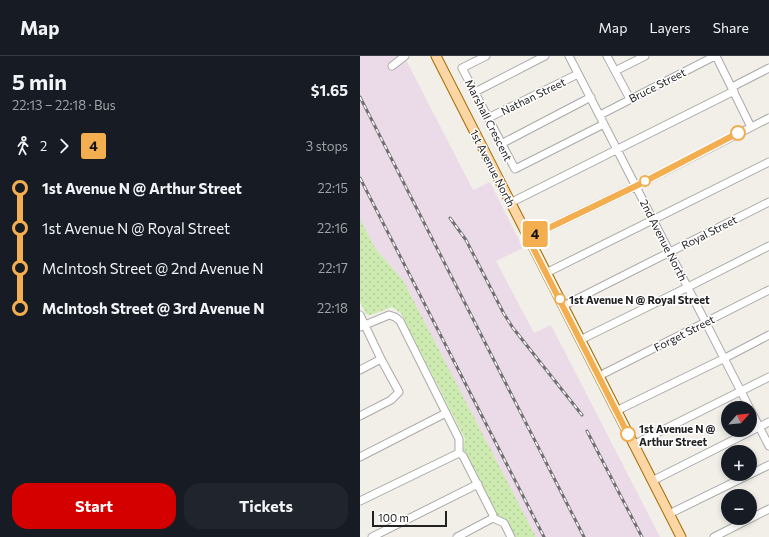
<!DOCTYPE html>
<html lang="en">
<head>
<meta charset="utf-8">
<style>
  :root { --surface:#171b24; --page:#20242c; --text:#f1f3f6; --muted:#9ea1a6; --line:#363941; --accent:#d40000 }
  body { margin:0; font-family:Commissioner,sans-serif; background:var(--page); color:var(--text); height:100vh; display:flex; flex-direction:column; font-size:15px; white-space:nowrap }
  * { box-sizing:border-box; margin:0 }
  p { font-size:13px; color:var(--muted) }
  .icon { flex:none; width:22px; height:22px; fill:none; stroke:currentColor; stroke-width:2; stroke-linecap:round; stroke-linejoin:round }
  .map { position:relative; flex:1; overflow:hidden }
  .details { display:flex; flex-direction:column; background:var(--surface); width:360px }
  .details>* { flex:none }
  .badge { padding:0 8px; border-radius:3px; font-size:14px; line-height:26px }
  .needle { width:26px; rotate:63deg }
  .tools { position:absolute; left:361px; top:345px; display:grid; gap:8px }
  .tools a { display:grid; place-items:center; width:36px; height:36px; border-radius:50%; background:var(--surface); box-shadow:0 2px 6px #0003; font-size:20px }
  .scale { position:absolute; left:12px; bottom:10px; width:75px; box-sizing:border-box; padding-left:4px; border:2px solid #222; border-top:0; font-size:11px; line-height:14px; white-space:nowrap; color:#222; -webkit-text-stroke:3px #fff; paint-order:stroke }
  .map>.badge { position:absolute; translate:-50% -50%; box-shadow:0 0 0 2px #fff }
  .legs { display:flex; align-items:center; gap:6px; height:44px; padding:0 12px; font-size:13px }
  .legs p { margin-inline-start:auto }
  .headline { display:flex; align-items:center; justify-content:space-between; height:68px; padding:0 12px }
  h1 { font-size:22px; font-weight:700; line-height:30px }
  .primary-button { display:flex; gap:8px; margin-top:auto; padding:8px 12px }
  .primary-button a { flex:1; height:46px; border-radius:16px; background:var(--accent); color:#fff; font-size:16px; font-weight:700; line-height:46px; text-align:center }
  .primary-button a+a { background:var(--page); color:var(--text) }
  ul { padding:0 12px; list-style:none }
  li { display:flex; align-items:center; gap:14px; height:40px; font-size:15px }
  li i { display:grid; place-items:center; width:6px; height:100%; margin:0 5px; background:currentColor }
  li i::after { content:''; width:10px; height:10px; margin:-5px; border:3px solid; border-radius:50%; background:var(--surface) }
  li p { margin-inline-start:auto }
  li:first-child i { background:linear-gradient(#0000 50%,currentColor 0) }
  li:last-child i { background:linear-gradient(currentColor 50%,#0000 0) }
  header { display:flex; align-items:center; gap:24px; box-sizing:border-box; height:56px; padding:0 20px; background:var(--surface); border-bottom:1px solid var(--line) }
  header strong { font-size:19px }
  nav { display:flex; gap:22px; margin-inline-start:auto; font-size:14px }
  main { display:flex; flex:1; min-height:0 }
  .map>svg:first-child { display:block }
  .industrial { fill:#ebdbe8 }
  .grass { fill:url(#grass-dots) }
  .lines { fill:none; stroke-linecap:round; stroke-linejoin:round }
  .minor-casing { stroke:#a9a9a9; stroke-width:9 }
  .major-casing { stroke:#a06b00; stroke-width:11 }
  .minor { stroke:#fff; stroke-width:7 }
  .major { stroke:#fcd6a4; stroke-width:9 }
  .rail-casing { stroke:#707070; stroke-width:3 }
  .rail { stroke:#fff; stroke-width:1.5; stroke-dasharray:4.5; stroke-linecap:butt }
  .line-1-casing { stroke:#fff; stroke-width:9 }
  .line-1 { stroke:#f2ae4f; stroke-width:6 }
  .stop-1-dot { fill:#fff; stroke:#f2ae4f; stroke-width:2 }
  .labels { text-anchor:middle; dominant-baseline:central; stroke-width:3; stroke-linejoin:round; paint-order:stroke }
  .street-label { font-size:11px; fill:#222; stroke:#fff }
  .stop-label { font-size:11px; font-weight:bold; fill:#222; stroke:#fff; text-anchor:start }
</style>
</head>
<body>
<header>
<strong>Map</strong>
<nav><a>Map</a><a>Layers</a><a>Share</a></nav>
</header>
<main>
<section class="details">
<div class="headline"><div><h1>5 min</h1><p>22:13 – 22:18 · Bus</p></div><b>$1.65</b></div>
<div class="legs"><svg class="icon" aria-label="walk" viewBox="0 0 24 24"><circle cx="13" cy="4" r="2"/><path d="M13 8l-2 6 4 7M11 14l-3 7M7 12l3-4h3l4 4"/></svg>2<svg class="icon" aria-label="forward" viewBox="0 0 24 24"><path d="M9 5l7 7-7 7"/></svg><b class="badge" style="background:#f2ae4f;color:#111">4</b><p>3 stops</p></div>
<ul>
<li><i style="color:#f2ae4f"></i><b>1st Avenue N @ Arthur Street</b><p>22:15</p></li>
<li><i style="color:#f2ae4f"></i><span>1st Avenue N @ Royal Street</span><p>22:16</p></li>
<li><i style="color:#f2ae4f"></i><span>McIntosh Street @ 2nd Avenue N</span><p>22:17</p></li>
<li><i style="color:#f2ae4f"></i><b>McIntosh Street @ 3rd Avenue N</b><p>22:18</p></li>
</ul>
<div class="primary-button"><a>Start</a><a>Tickets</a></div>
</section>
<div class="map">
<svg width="409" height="481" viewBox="0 0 409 481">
  <defs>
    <pattern id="grass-dots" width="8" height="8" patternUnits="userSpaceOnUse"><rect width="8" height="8" fill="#cdebb0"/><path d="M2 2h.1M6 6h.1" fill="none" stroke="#b0c997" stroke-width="1.8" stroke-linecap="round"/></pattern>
  </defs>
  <rect width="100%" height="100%" fill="#f2efe9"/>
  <path class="industrial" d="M0 0H44L113 134 130 126 163 192 136 205 174 277 191 269 300 481H176L43 224 15 192 0 163Z"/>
  <path class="grass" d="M0 163 15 192 43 224 176 481H155C150 473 146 463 137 460L103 393 105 383 41 257 32 251 11 259 6 258 0 246Z"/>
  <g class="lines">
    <defs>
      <path id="minor" d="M126 0 102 12 155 113 244 68
        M209 0 409 390
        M247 0 270 43
        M356 0 391 71
        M32 10 45 0
        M255 15 285 0
        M372 31 409 12
        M115 36 185 0
        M240 59 355 0
        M128 62 218 18
        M141 88 231 41
        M150 147 374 35
        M168 182 276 130 409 62
        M186 217 409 106
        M203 250 409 146
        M0 259 21 303 39 336 31 344 0 360
        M0 271 29 259 35 261 40 265 99 383V397L0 445
        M220 284 328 231 409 190
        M0 314 21 303
        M239 320 409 234
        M256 355 365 302 409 279
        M273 389 409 321
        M99 397 103 400 133 459V462
        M0 401 86 357
        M292 425 409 366
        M309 458 409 409
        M133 462 144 467 151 481
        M12 481 118 428
        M97 481 133 462
        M354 481 409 453"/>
      <path id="major" d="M76 0 321 481"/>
    </defs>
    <use href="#minor" class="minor-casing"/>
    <use href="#major" class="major-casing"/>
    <use href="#minor" class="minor"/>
    <use href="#major" class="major"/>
    <defs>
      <path id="rail" d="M0 41 224 481
        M0 122 184 481
        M90 162 106 184 144 258 153 272 222 359
        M227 375 282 481"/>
    </defs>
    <use href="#rail" class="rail-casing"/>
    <use href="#rail" class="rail"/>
  </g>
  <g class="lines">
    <defs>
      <path id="line-1" d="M268 378 168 182 276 130 378 77"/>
    </defs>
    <use href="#line-1" class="line-1-casing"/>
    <use href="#line-1" class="line-1"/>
  </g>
  <g class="stop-1-dot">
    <circle cx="378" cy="77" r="7"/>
    <circle cx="285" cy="125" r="5"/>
    <circle cx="200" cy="243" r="5"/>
    <circle cx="268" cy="378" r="7"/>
  </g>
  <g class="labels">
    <g class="street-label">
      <text transform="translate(297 29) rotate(-27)">Bruce Street</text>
      <text transform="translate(173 40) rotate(-26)">Nathan Street</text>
      <text transform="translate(129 64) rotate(63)">Marshall Crescent</text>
      <text transform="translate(133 112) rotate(63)">1st Avenue North</text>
      <text transform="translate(349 176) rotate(-27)">Royal Street</text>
      <text transform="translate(304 184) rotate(63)">2nd Avenue North</text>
      <text transform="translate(324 277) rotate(-27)">Forget Street</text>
    </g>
    <g class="stop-label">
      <text x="209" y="243">1st Avenue N @ Royal Street</text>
      <text x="279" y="372">1st Avenue N @<tspan x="279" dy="13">Arthur Street</tspan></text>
    </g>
  </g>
</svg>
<div class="tools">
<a><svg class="needle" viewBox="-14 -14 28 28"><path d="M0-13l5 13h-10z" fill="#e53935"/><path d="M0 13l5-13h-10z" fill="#9ea1a6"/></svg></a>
<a>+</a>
<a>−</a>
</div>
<div class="scale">100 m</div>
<b class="badge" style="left:175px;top:178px;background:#f2ae4f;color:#111">4</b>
</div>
</main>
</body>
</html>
